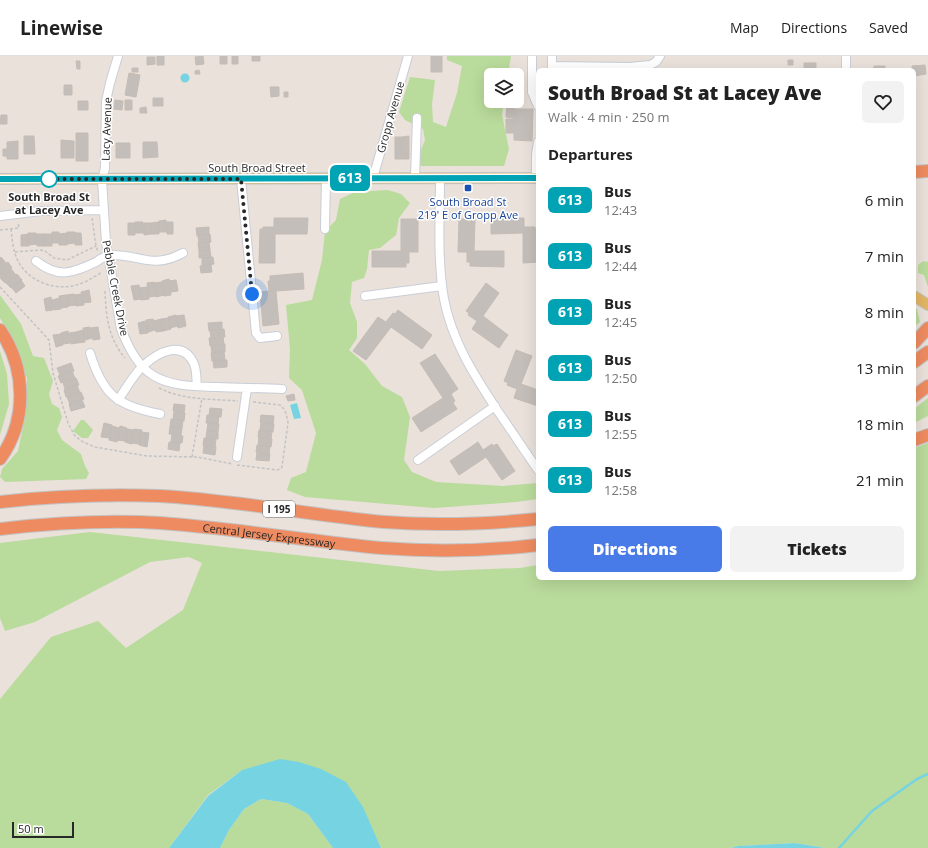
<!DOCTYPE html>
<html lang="en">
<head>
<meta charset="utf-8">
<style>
  :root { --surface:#fff; --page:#f2f2f2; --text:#222; --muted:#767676; --line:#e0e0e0; --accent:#487be8 }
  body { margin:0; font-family:"Open Sans",sans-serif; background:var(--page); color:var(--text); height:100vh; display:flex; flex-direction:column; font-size:15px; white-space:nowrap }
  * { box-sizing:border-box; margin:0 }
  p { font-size:13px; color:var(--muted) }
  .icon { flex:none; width:22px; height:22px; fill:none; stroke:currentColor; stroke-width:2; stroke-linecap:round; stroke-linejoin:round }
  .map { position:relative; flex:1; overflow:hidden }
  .details { position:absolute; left:536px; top:12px; width:380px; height:512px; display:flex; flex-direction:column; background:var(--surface); border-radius:6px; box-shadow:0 4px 16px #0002 }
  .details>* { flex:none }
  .badge { padding:0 8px; border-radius:6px; font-size:14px; line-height:26px }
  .fabs { position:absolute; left:484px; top:12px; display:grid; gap:8px }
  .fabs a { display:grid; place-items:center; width:40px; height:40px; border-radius:6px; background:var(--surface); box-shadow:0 4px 16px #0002; font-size:20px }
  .scale { position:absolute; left:12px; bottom:10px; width:62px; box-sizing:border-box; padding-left:4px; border:2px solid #282828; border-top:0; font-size:11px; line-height:14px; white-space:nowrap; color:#282828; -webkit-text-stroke:3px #fff; paint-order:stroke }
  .you { position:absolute; width:20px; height:20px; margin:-10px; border:3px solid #fff; border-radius:50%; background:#1a73e8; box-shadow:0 0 0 6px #1a73e833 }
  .map>.badge { position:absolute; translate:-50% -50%; box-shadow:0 0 0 2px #fff }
  h2 { padding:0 12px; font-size:15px; line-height:36px }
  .round { display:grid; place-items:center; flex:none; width:42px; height:42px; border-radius:6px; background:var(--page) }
  .headline { display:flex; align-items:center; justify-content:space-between; height:68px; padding:0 12px }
  h1 { font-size:19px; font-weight:800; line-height:30px }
  .action { display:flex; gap:8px; margin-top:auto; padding:8px 12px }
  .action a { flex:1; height:46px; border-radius:6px; background:var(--accent); color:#fff; font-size:16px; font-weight:800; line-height:46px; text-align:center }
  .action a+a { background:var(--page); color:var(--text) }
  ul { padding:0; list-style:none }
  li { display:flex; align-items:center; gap:12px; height:56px; padding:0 12px }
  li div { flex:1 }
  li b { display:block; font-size:15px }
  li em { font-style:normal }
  li .badge { min-width:44px; font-weight:700; text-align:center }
  header { display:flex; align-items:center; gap:24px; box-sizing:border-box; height:56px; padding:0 20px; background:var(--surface); border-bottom:1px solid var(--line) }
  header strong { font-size:19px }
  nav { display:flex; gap:22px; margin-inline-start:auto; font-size:14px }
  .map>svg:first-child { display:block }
  .green { fill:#b9db9b }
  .water { fill:#76d4e2 }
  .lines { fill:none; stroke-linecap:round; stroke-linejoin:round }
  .stream { stroke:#76d4e2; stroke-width:2.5 }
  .building { fill:#c4beba; stroke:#c4bcb4 }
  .minor-casing { stroke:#c9ced8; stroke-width:10 }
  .major-casing { stroke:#c3c3c3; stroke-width:12 }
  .highway-casing { stroke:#c3c3c3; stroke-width:14 }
  .path { stroke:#c3c3c3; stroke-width:1.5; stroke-dasharray:3 2; stroke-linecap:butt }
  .minor { stroke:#fff; stroke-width:8 }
  .major { stroke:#e2b566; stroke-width:10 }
  .highway { stroke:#ee8b60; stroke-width:12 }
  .line-casing { stroke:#fff; stroke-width:9 }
  .line { stroke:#00a3b4; stroke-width:6 }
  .walk { stroke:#282828; stroke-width:4; stroke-dasharray:0 7.2 }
  .stop-dot { fill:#fff; stroke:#00a3b4; stroke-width:2 }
  .transit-dot { fill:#1a4fb4; stroke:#fff; stroke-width:1.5 }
  .labels { text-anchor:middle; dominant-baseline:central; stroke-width:3; stroke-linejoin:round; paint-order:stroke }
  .shield { fill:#fff; stroke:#686868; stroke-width:1 }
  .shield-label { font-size:10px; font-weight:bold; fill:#282828 }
  .street-label { font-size:11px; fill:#282828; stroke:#fff }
  .stop-label { font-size:11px; font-weight:bold; fill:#282828; stroke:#fff }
  .transit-label { font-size:11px; fill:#164399; stroke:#fff }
</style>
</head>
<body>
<header>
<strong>Linewise</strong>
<nav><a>Map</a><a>Directions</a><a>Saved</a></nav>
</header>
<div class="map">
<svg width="928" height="792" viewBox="0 0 928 792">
  <rect width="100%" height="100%" fill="#e9e1da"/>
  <path class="green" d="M447 0H511L508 19H491V45H504L502 59 509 93 504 110H421L417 103 425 84 423 73 405 64 399 56 410 21 435 24 432 48 433 66 446 71 457 37 462 10 447 4Z
    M388 134 401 138 410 147 399 162 396 179 380 192 369 194 367 213 364 222 352 226 350 247 357 266V282L349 294 365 308 382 330 402 341 410 361 404 404 412 416 436 426 503 430 538 427V443L516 446 434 452 305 441 287 434 291 422 306 416 316 377 302 334 289 322 290 293 286 249 312 244 322 204 325 176 336 164 340 143 355 136Z
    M923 205 927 206 928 205V231L924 219 918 217V209Z
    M0 239 21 268 33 300 44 302 53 325 49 338 52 348 59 352 62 361 57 374 62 384 81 398 85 410 89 417 86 423 5 426 0 421 2 413 18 395 25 361 27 323 17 291 0 262Z
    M914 251 917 253 920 266 914 271Z
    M0 295 7 318 9 348 0 379Z
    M928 342V360L914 367V353Z
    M81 364H84L93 374 88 382H82L73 375Z
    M928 387V792H825L795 787 738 790 731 792H381L375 779 242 714 208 739 169 792H0V643L51 581 98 565 126 592 183 554 202 507 189 501 150 506 35 566 5 575 0 562V487L90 476 439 515 520 512 538 509V522H914V392Z
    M261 743 287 747 308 758 333 792H220L229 774 244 753Z"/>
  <path class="water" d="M180.5 22a4.5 4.5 0 1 1 9 0a4.5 4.5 0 1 1-9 0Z
    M297 347 301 362 294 363 290 349Z
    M280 703 299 706 321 713 346 726 363 751 381 792H333L308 758 287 747 261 743 244 753 229 774 220 792H169L208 740 242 714Z
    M795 787 825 792H731L738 790Z"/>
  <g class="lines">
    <path class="stream" d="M839 792 872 755 917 723 928 718"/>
  </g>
  <path class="building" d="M157 0H164V9H157Z
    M203 0 204 8 196 9 195 1Z
    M220 0H227V8H220Z
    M232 0H238V8H232Z
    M252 0H260V5H252Z
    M431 0H442V16H431Z
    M147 1H155V8L147 9Z
    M788 4H793V9H788Z
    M76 5H80V13H77Z
    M804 7H816V14H804Z
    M925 9 926 18 914 20V14H912V10Z
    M874 10H885V14H874Z
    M132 12H138V16H132Z
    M199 14 200 18H195V15Z
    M129 17 140 19 136 41 125 39Z
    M64 29H72V39H64Z
    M270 31H279V40L271 41Z
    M284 36H288V41H284Z
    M153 42H163V50H153Z
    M115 44 123 45 122 54 114 53Z
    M125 44H132V54H125Z
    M78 45H88V54H78Z
    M507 47H514V62L506 61Z
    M146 51 147 57H140V52Z
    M514 53H533L532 85 514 84V77H506V70L514 71Z
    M1 59H7V68H0Z
    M506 63H514V70H506Z
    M76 77H88V105H76Z
    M24 80H34L35 98H24Z
    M409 80V103H402V81Z
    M395 81H402V103H395Z
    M61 84 74 85V102H61Z
    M18 85V103H7V100H3V93H7V86Z
    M143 86H157L158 101 143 102Z
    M116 87H130V102H116Z
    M274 162H308L307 178H275V207H259L260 173H263V171H274Z
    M491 162H524V171H535V173H538V206L523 207V177L491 178Z
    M401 163H418V196H409V207H406V211H372V195H401Z
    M459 163H475L474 195H504V211L470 210V206H467V196H458Z
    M166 164 167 176H159V165Z
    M135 166H143L144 177H135Z
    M159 166V178H151V167Z
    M167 166H173V178H167Z
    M128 167H135V179H128Z
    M144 167H151V178L144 179Z
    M209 171V178L197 180 196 172Z
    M52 176H59V187H52Z
    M67 176H75V187L67 188Z
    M28 177H36L37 188 29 189Z
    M67 177V189H59V178Z
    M75 177H81L82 189H75Z
    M29 178V190H21V179Z
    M36 178H44L45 190H37Z
    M44 178H52V190H45Z
    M210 178 211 186 199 187 198 180Z
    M209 186 210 194 199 195 198 187Z
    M210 194 211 201 199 202V195Z
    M1 201 6 207 0 212V202Z
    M213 201 214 208 202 210V202Z
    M8 206 12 212 1 221 0 219V212Z
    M211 209 212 216 201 217 200 210Z
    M11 213 16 219 5 227 0 222Z
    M303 217 304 233 276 235 279 268 263 270 260 236 269 235 268 225H270V220Z
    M17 218 22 224 11 232 6 227Z
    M169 223 171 239 164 240 162 225Z
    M21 224 25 230 16 237 12 232Z
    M176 224 178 235 171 236 169 225Z
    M154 226 156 240 149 241 147 227Z
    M162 226 164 239 156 241 154 227Z
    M486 227 499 237 483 260 508 279 499 292 472 273 477 265 468 259 469 257 466 255Z
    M139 229 141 243 134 244 131 230Z
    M147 231 149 243 141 244 139 232Z
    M89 234 91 246 83 247 81 236Z
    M74 238 76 249 68 250 66 239Z
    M82 238 84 249 76 250 74 239Z
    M66 239 68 251 61 252 59 240Z
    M51 241 53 254 46 255 44 243Z
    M60 242 61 253 54 254 52 244Z
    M398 254 432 279 422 293 391 271 366 304 353 295 378 261 386 266 393 257 395 258Z
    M176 259 178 270 170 272 168 261Z
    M184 259 186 270 178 272 176 260Z
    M169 262 171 273 163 275 161 263Z
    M153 263 155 274 148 276 146 264Z
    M161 263 163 275 156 276 154 265Z
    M146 265 148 277 140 278 138 267Z
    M222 266V273L209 275 208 267Z
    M90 271 92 282 85 284 83 272Z
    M98 271 100 283 93 284 91 272Z
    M224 273 225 281 211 282 210 275Z
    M83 274 85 286 77 287 76 276Z
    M68 275 70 287 63 288 61 277Z
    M76 276 77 287 71 288 69 277Z
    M61 278 63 289 56 291 53 279Z
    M223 281 224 288 210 290 209 282Z
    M225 288V296L212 297 211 290Z
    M516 294 532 300 521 328 538 334V350L514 342 517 333 507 329 508 327 504 325Z
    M224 296 225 304 212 305 211 297Z
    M435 298 458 333 451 338 455 345 453 347 457 353 421 376 412 362 443 342 420 307Z
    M225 304H227V311L214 312 213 305Z
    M71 307 74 315 60 319 57 312Z
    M72 315 75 322 61 327 58 320Z
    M76 322 79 329 65 333 63 326Z
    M77 329 80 337 66 341 64 334Z
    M81 336 84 343 70 348 67 341Z
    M294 338 295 344 288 345 286 340Z
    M82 344 85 351 71 355 69 348Z
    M174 348 185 349 184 357 173 355Z
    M210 352 222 353 221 361 209 359Z
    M174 356 185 357 184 365 173 363Z
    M207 359 219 360 218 368 206 367Z
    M261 359 274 360 273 368 260 366Z
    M171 363 183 364 182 372 170 370Z
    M261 366 274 368 273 376 260 374Z
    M104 367 112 369 109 382 101 381Z
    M208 367 219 368 218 376 207 374Z
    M112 370 119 372 117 386 109 384Z
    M120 370 127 372 125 385 117 384Z
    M170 370 182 372 181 379 169 378Z
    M127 373 134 374 132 388 125 386Z
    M134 373 142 374 139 388 132 387Z
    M207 374 218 376V383L206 382Z
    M259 374 272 375 271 383 258 381Z
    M142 376 149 377 147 391 139 389Z
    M172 378 183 380 182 387 171 386Z
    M259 381 272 383 271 391 258 389Z
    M204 382 216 383 215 391 203 389Z
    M169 386 180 387 179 395 168 393Z
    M478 386 483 394 492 388 493 390 497 388 515 415 502 424 486 401 459 419 450 405Z
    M204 389 216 391 215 399 203 397Z
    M257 389 270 390 269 398 256 396Z
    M257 396 270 398 269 405 256 404Z"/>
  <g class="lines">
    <defs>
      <path id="minor" d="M118 0 110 27 106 45 105 112 102 124 106 186 121 273C128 290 137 310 154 320 173 331 197 330 217 331 239 332 261 332 282 333
        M532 0V36L538 50
        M552 10 630 11 650 9 656 6 660 0
        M552 14V0
        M846 14V0
        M373 122 408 0
        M415 122 417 62
        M440 122C440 162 437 203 444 243 452 285 474 319 497 354 511 374 524 394 538 414
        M536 122V99L538 86
        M241 123 256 277 260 282 277 280
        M0 160 41 155 104 154
        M325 173 326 122
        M36 205C59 223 72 217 96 206 100 203 105 200 110 199 140 198 151 214 183 197
        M365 240 442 230
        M90 297C103 339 117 350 160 358
        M118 344C126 333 133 319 143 310 158 296 183 283 194 308 197 315 196 323 197 330
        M237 401 247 332
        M418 404 495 350"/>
      <path id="major" d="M0 123 538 122
        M914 240 928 249"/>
      <g id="highway">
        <path d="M914 116 928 115"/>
        <path d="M0 274C26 312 28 364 0 403"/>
        <path d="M914 287 928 272"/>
        <path d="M914 306 928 296"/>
        <path d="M914 340 928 330"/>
        <path d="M914 384 928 379"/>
        <path d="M0 446C53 440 106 438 160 440 235 444 309 459 384 466 436 470 487 468 538 463"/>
        <path id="s1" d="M0 473C53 467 106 464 160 467 234 472 307 485 381 492 434 496 486 495 538 489"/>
      </g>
    </defs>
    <use href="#minor" class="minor-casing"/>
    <use href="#major" class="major-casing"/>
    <use href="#highway" class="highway-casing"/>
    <path class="path" d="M92 162 96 190 98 196
      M11 173C12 183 13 194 17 203 26 223 50 234 72 230 83 228 93 222 102 216
      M0 174 19 172 18 166
      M15 196 40 194 45 195 54 202 67 204 96 190
      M0 231 49 284 53 317 68 367 75 380 83 386 95 391 147 400 197 401 233 408
      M105 235C106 260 108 282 125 302
      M159 332C182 344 212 343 238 345
      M192 401 202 342
      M237 409 277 414 280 413 282 411 288 367C287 360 286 354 280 349L253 346"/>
    <use href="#minor" class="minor"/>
    <use href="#major" class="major"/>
    <use href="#highway" class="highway"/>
  </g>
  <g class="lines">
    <defs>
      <path id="line" d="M0 123 538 122"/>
    </defs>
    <use href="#line" class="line-casing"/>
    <use href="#line" class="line"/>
    <path class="walk" d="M49 123H46H241L252 238"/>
  </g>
  <circle class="stop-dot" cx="49" cy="123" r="8"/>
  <rect class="transit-dot" x="464" y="128" width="8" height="8" rx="2"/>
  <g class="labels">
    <rect class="shield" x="263" y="445" width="32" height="16" rx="3"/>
    <g class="shield-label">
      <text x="279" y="453">I 195</text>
    </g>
    <g class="street-label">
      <text transform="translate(390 61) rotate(-74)">Gropp Avenue</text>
      <text transform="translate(106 73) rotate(-88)">Lacy Avenue</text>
      <text x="257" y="111">South Broad Street</text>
      <text transform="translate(116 232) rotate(79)">Pebble Creek Drive</text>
      <text stroke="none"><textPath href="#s1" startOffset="270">Central Jersey Expressway</textPath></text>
    </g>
    <g class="stop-label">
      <text x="49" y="140">South Broad St<tspan x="49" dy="13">at Lacey Ave</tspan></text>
    </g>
    <g class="transit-label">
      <text x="468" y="145">South Broad St<tspan x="468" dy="13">219' E of Gropp Ave</tspan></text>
    </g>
  </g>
</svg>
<div class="fabs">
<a><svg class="icon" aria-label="layers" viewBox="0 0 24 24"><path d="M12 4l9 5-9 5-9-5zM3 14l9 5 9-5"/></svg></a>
</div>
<div class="scale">50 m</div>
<div class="you" style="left:252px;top:238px"></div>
<b class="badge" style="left:350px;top:122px;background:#00a3b4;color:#fff">613</b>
<section class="details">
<div class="headline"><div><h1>South Broad St at Lacey Ave</h1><p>Walk · 4 min · 250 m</p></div><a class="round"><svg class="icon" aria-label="heart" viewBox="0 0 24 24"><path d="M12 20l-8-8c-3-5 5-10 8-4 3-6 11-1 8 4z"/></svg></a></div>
<h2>Departures</h2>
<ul>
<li><span class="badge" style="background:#00a3b4;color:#fff">613</span><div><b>Bus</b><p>12:43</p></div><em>6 min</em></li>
<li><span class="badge" style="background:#00a3b4;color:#fff">613</span><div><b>Bus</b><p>12:44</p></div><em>7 min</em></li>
<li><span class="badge" style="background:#00a3b4;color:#fff">613</span><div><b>Bus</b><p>12:45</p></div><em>8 min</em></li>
<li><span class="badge" style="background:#00a3b4;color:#fff">613</span><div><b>Bus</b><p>12:50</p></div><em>13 min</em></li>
<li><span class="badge" style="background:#00a3b4;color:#fff">613</span><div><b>Bus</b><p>12:55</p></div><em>18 min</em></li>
<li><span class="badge" style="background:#00a3b4;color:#fff">613</span><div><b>Bus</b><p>12:58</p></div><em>21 min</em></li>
</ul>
<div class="action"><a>Directions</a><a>Tickets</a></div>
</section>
</div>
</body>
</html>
